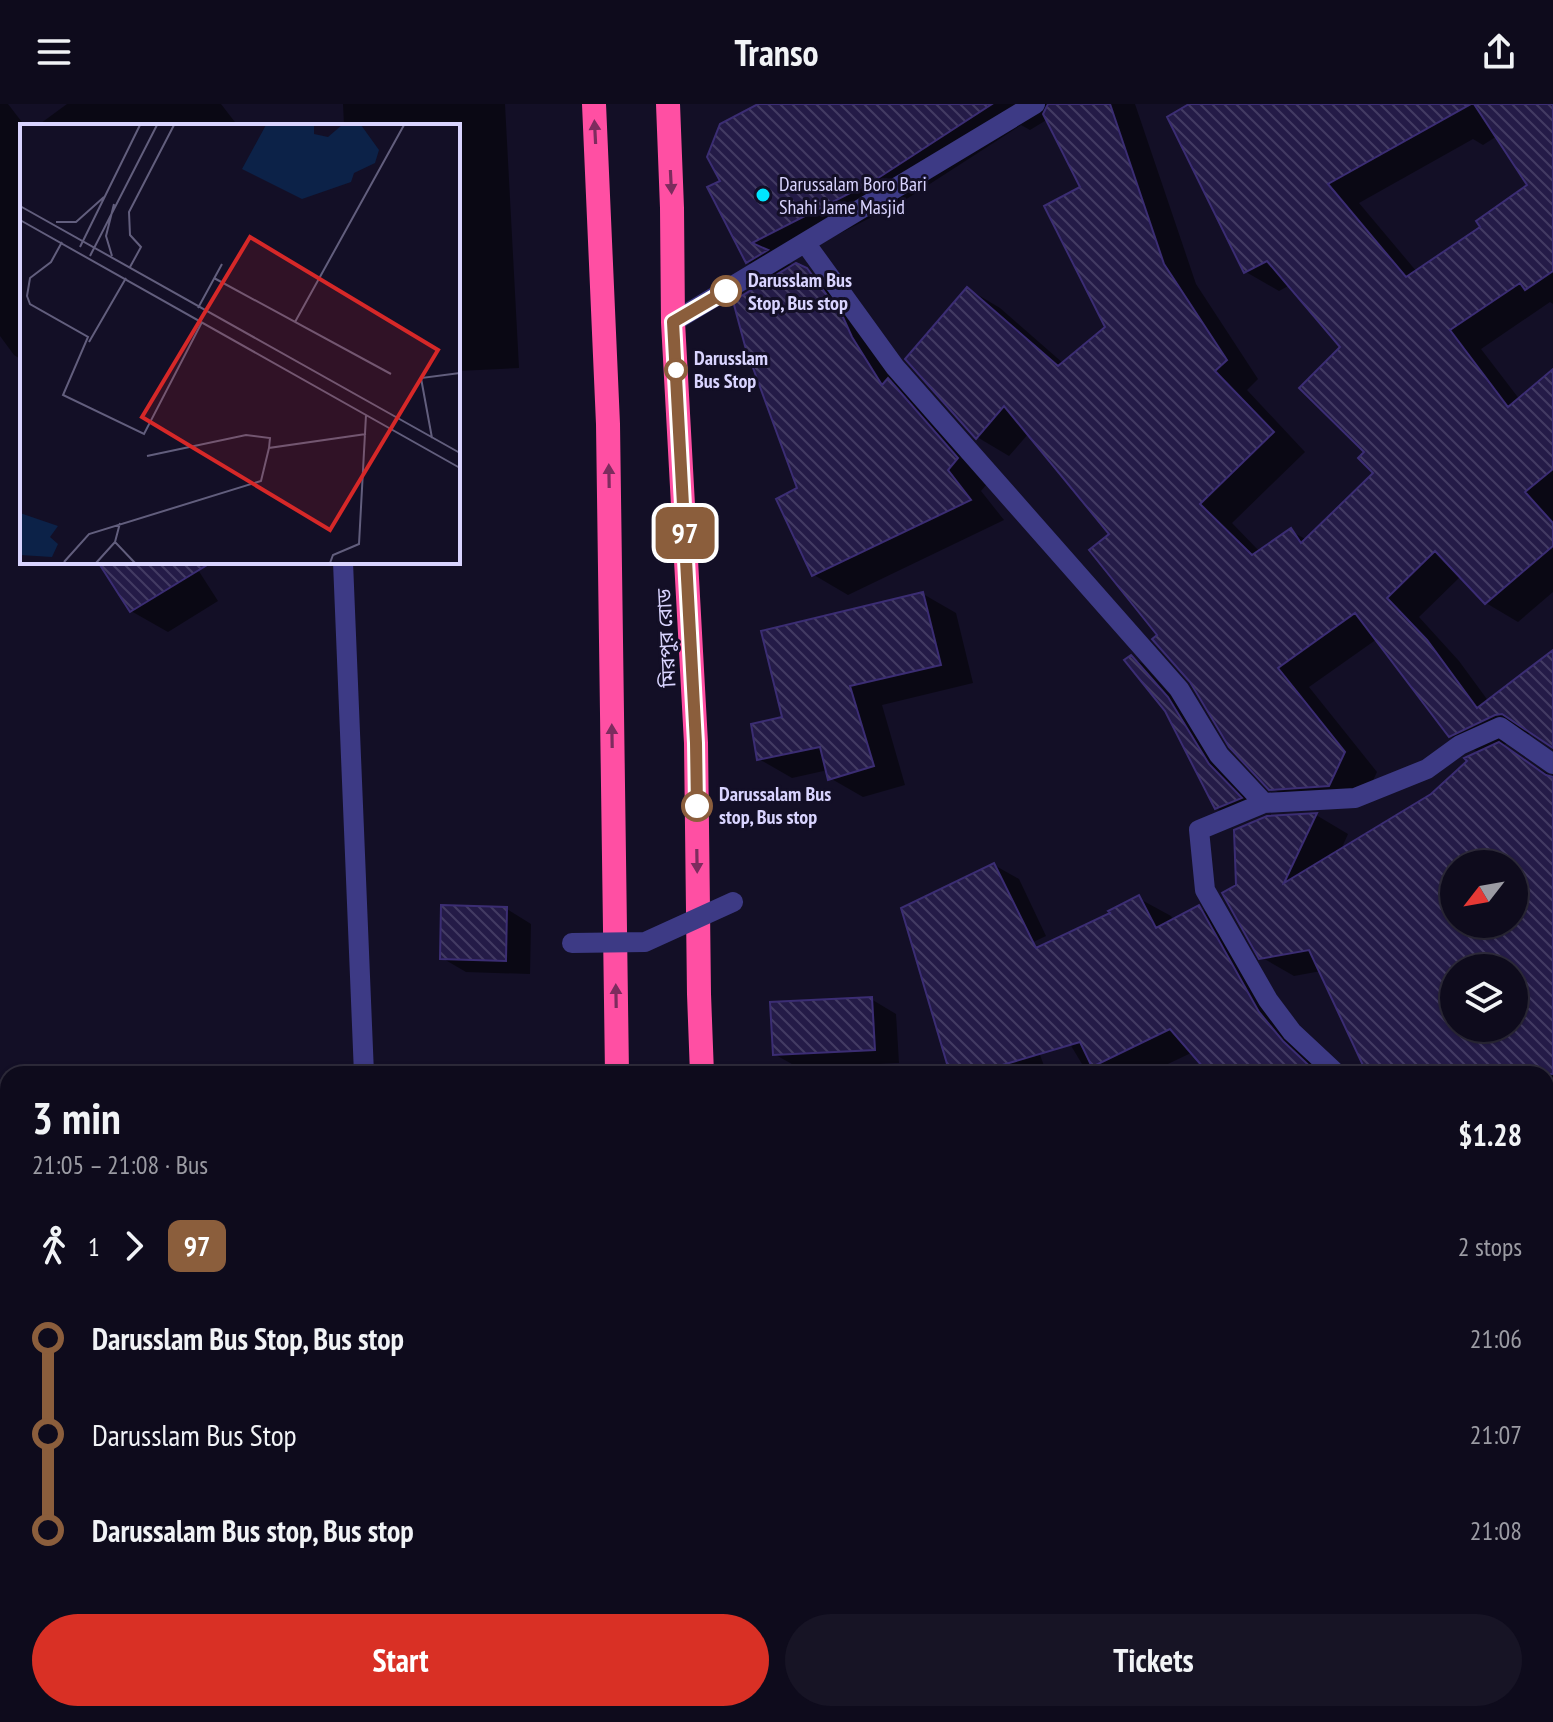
<!DOCTYPE html>
<html lang="en">
<head>
<meta charset="utf-8">
<style>
  :root { --surface:#0e0b1c; --page:#171425; --text:#f1f3f6; --muted:#9b9ba3; --line:#2e2b3b; --accent:#d93025 }
  body { margin:0; font-family:"PT Sans Narrow","Noto Sans Bengali",sans-serif; background:var(--page); color:var(--text); height:100vh; display:flex; flex-direction:column; font-size:30px; white-space:nowrap }
  * { box-sizing:border-box; margin:0 }
  p { font-size:26px; color:var(--muted) }
  .icon { flex:none; width:44px; height:44px; fill:none; stroke:currentColor; stroke-width:2; stroke-linecap:round; stroke-linejoin:round }
  .map { position:relative; flex:1; overflow:hidden }
  .side { position:absolute; left:0px; top:962px; width:1554px; height:656px; display:flex; flex-direction:column; background:var(--surface); border-radius:24px 24px 0 0; box-shadow:0 2px 6px #0004,0 0 0 2px var(--line) }
  .side>* { flex:none }
  .badge { padding:0 16px; border-radius:12px; font-size:28px; line-height:52px }
  .needle { width:52px; rotate:239deg }
  .controls { position:absolute; left:1440px; top:746px; display:grid; gap:16px }
  .controls a { display:grid; place-items:center; width:88px; height:88px; border-radius:50%; background:var(--surface); box-shadow:0 2px 6px #0004,0 0 0 2px var(--line); font-size:40px }
  .map>.badge { position:absolute; translate:-50% -50%; box-shadow:0 0 0 4px #fff }
  .legs { display:flex; align-items:center; gap:12px; height:88px; padding:0 32px; font-size:26px }
  .legs p { margin-inline-start:auto }
  .overview { display:flex; align-items:center; justify-content:space-between; height:136px; padding:0 32px }
  h1 { font-size:44px; font-weight:600; line-height:60px }
  .action { display:flex; gap:16px; margin-top:auto; padding:16px 32px }
  .action a { flex:1; height:92px; border-radius:48px; background:var(--accent); color:#fff; font-size:32px; font-weight:600; line-height:92px; text-align:center }
  .action a+a { background:var(--page); color:var(--text) }
  ul { padding:0 32px; list-style:none }
  li { display:flex; align-items:center; gap:28px; height:96px; font-size:30px }
  li i { display:grid; place-items:center; width:12px; height:100%; margin:0 10px; background:currentColor }
  li i::after { content:''; width:20px; height:20px; margin:-10px; border:6px solid; border-radius:50%; background:var(--surface) }
  li p { margin-inline-start:auto }
  li:first-child i { background:linear-gradient(#0000 50%,currentColor 0) }
  li:last-child i { background:linear-gradient(currentColor 50%,#0000 0) }
  header { display:flex; justify-content:space-between; align-items:center; height:104px; padding:0 32px; background:var(--surface); font-size:36px; font-weight:600 }
  .map>svg:first-child { display:block }
  .shadow { fill:#0007; fill-rule:evenodd }
  .building { fill:url(#building-back-hatch); stroke:#3b2d73; stroke-width:2; fill-rule:evenodd }
  .lines { fill:none; stroke-linecap:round; stroke-linejoin:round }
  .lane { stroke:#3d3a85; stroke-width:20 }
  .street { stroke:#3d3a85; stroke-width:20 }
  .highway { stroke:#ff4fa3; stroke-width:24 }
  .street-bridge { stroke:#3d3a85; stroke-width:20 }
  .oneway { fill:#7d2c5e }
  .line-1-casing { stroke:#fff; stroke-width:18 }
  .line-1 { stroke:#8b5e3c; stroke-width:12 }
  .poi-dot { fill:#00e5ff; stroke:#130f26; stroke-width:3 }
  .stop-1-dot { fill:#fff; stroke:#8b5e3c; stroke-width:4 }
  .labels { text-anchor:middle; dominant-baseline:central; stroke-width:6; stroke-linejoin:round; paint-order:stroke }
  .poi-label { font-size:20px; fill:#d9d4ff; stroke:#130f26; text-anchor:start }
  .stop-label { font-size:20px; font-weight:bold; fill:#d9d4ff; stroke:#130f26; text-anchor:start }
  .street-label { font-size:20px; fill:#d9d4ff; stroke:#130f26 }
  .inset-road { fill:none; stroke:#625e7d; stroke-width:2 }
  .view { fill:#d62828; fill-opacity:0.15; stroke:#d62828; stroke-width:4 }
  .inset-edge { fill:none; stroke:#d9d4ff; stroke-width:4 }
</style>
</head>
<body>
<header><svg class="icon" aria-label="menu" viewBox="0 0 24 24"><path d="M4 6h16M4 12h16M4 18h16"/></svg>Transo<svg class="icon" aria-label="share" viewBox="0 0 24 24"><path d="M12 15V3M7 8l5-5 5 5M5 13v7h14v-7"/></svg></header>
<div class="map">
<svg width="1553" height="1618" viewBox="0 0 1553 1618">
  <defs>
    <pattern id="building-back-hatch" width="6" height="6" patternUnits="userSpaceOnUse" patternTransform="scale(2)"><rect width="6" height="6" fill="#241b47"/><path d="M-1 5l2 2M0 0l6 6M5-1l2 2" fill="none" stroke="#433b63"/></pattern>
  </defs>
  <rect width="100%" height="100%" fill="#130f26"/>
  <path class="shadow" d="M0 0H8L25 22H22V256L14 251 0 232Z
    M67 0H221L238 22H37Z
    M343 0H505L519 264 458 267V22H344Z
    M756 0H1135L1196 180 1258 275 1247 286 1305 348 1232 419 1260 448 1291 427 1307 436 1375 369 1367 348 1343 243 1290 181 1279 187 1246 168 1193 0H1553V200L1550 198 1481 245 1520 296 1553 268V488L1518 518 1486 499 1461 472 1419 513 1459 557 1489 598 1553 549V642L1533 628 1501 642 1553 673V1172L1546 1177V970H1369L1321 867 1294 872 1261 853 1238 782 1267 714 1316 711 1348 730 1340 748 1432 692 1480 649 1450 632 1377 535 1309 583 1377 668 1362 700 1304 703 1271 684 1160 532 1112 430 1029 329 1009 352 977 333 968 185 1000 204 1064 260 1108 223 1082 84 1048 15 1030 26 1021 21 905 96 784 158 806 166 842 186 991 375 981 387 1004 416 848 491 814 471 800 385 775 174 747 158 722 78 758 3ZM1497 32 1530 82 1483 123 1417 168 1359 99 1473 35 1483 41ZM1454 760H1514V820H1454ZM1454 864H1514V924H1454Z
    M101 458H193L218 497 168 528 131 507Z
    M923 490 956 509 973 579 882 601 905 681 863 693 830 674 828 666 792 674 759 655 784 615Z
    M1131 553 1143 560 1180 602 1220 667 1252 701 1228 711 1216 704 1166 606Z
    M994 761 1019 775 1046 832 1004 852 1047 970H952Z
    M1138 794 1171 812 1174 817 1199 804 1231 822 1328 970H1211L1193 948 1147 970H1094L1085 965 1019 855 1113 810Z
    M507 805 531 820 530 870 466 868 442 854Z
    M871 895 896 910 899 959 799 964 774 950Z
    M0 1101H8V1302L0 1297Z
    M1546 1229 1553 1233V1618H1291L1292 1610H1546Z
    M136 1610H292V1618H136Z
    M916 1610H1085V1618H917Z"/>
  <path class="building" d="M758 0H992L872 78 752 139 768 146 746 159 707 83 720 77 707 53 720 20Z
    M1048 0H1110L1164 160 1227 256 1215 267 1274 328 1200 400 1252 451 1291 424 1301 439 1373 369 1358 354 1364 348 1299 284 1340 243 1267 157 1244 169 1167 13 1189 0H1471L1328 80 1406 173 1480 123 1476 117 1527 81 1474 0H1553V167L1525 186 1520 179 1450 226 1508 303 1553 265V365L1525 388 1553 419V442L1485 500 1435 447 1387 494 1427 536 1477 604 1553 546V644L1502 610 1495 611 1449 633 1355 509 1278 564 1345 648 1329 682 1269 686 1229 643 1190 578 1152 535 1157 531 1089 446 1109 430 1004 302 976 335 905 255 967 183 1058 262 1105 223 1044 102 1080 83 1043 10Z
    M796 159 807 164 843 213 852 233 882 281 888 274 958 354 948 366 971 396 812 472 776 395 797 384 745 242 733 197Z
    M98 458H212L130 508Z
    M923 488 941 561 850 582 874 662 828 676 820 643 757 656 751 620 782 613 761 527Z
    M1131 551 1168 593 1209 660 1242 694 1215 705 1165 607 1124 556Z
    M1499 638 1546 671 1553 673V970H1367L1309 846 1259 855 1222 789 1236 781 1234 726 1267 712 1317 709 1284 779 1431 690 1467 657 1464 654ZM1454 760H1514V820H1454ZM1454 864H1514V924H1454Z
    M994 759 1036 844 1110 809 1108 807 1139 791 1156 824 1199 801 1259 908 1283 937 1318 970H1209L1170 925 1092 963 1080 938 972 970H950L901 804Z
    M441 801 507 803 506 857 440 855Z
    M872 893 875 946 773 951 770 898Z"/>
  <g class="lines">
    <path class="lane" d="M343 458 364 970
      M0 1025 8 1024
      M1546 1541 1553 1540
      M390 1610 391 1618"/>
    <path class="street" d="M806 140 895 263 1179 585 1219 651 1264 699 1355 694 1427 665 1460 641 1500 623 1553 660
      M673 218 1035 0
      M1264 699 1199 726 1205 786 1268 896 1292 928 1337 970
      M1546 1213 1553 1216"/>
    <path class="highway" d="M594 0 608 320 617 970
      M668 0 672 104 673 218 696 639 699 890 702 970
      M642 1610V1618
      M721 1610V1618"/>
    <path class="street-bridge" d="M572 839 645 838 733 798"/>
  </g>
  <defs><path id="oneway-solid" d="M-6-.8H1V-3.2L6.5 0L1 3.2V.8H-6Z" transform="scale(2)"/></defs>
  <g class="oneway">
    <use href="#oneway-solid" transform="translate(595 28) rotate(-93)"/>
    <use href="#oneway-solid" transform="translate(671 78) rotate(87)"/>
    <use href="#oneway-solid" transform="translate(609 372) rotate(-91)"/>
    <use href="#oneway-solid" transform="translate(612 632) rotate(-91)"/>
    <use href="#oneway-solid" transform="translate(697 757) rotate(89)"/>
    <use href="#oneway-solid" transform="translate(616 892) rotate(-91)"/>
  </g>
  <g class="lines">
    <defs>
      <path id="line-1" d="M697 702 696 639 673 218 726 187"/>
    </defs>
    <use href="#line-1" class="line-1-casing"/>
    <use href="#line-1" class="line-1"/>
  </g>
  <circle class="poi-dot" cx="763" cy="91" r="8"/>
  <g class="stop-1-dot">
    <circle cx="726" cy="187" r="14"/>
    <circle cx="676" cy="266" r="10"/>
    <circle cx="697" cy="702" r="14"/>
  </g>
  <g class="labels">
    <g class="poi-label">
      <text x="779" y="80">Darussalam Boro Bari<tspan x="779" dy="23">Shahi Jame Masjid</tspan></text>
    </g>
    <g class="stop-label">
      <text x="748" y="176">Darusslam Bus<tspan x="748" dy="23">Stop, Bus stop</tspan></text>
      <text x="694" y="254">Darusslam<tspan x="694" dy="23">Bus Stop</tspan></text>
      <text x="719" y="690">Darussalam Bus<tspan x="719" dy="23">stop, Bus stop</tspan></text>
    </g>
    <g class="street-label">
      <text transform="translate(666 534) rotate(-93)">মিরপুর রোড</text>
    </g>
  </g>
  <g transform="translate(20 20)">
    <rect width="440" height="440" fill="#130f26"/>
    <path d="M246 1H294V10L308 13 322 1H341L359 26 355 39 334 49 331 58 282 75 222 45ZM0 389 38 402 30 413 38 420 32 433 0 431Z" fill="#0c2248"/>
    <path class="inset-road" d="M0 82 440 329M0 96 440 344M36 98H56L84 73M42 118 31 138 10 154 7 172 10 180 68 213 43 271 124 310 182 198M60 123 120 1M70 132 137 1M92 132 86 112 94 80M110 143 121 123 110 111 109 88 154 1M194 154 371 250M178 184 202 140M275 198 384 1M69 218 106 154M412 314 401 254 440 249M127 332 226 311 250 314 249 324M100 399 95 418 115 439M44 438 69 410 241 357 249 324 346 310M76 439 95 418M310 439 313 431 339 420 346 291"/>
    <path class="view" d="M230 113 418 226 310 406 122 293Z"/>
    <rect width="440" height="440" class="inset-edge"/>
  </g>
</svg>
<div class="controls">
<a><svg class="needle" viewBox="-14 -14 28 28"><path d="M0-13l5 13h-10z" fill="#e53935"/><path d="M0 13l5-13h-10z" fill="#9b9ba3"/></svg></a>
<a><svg class="icon" aria-label="layers" viewBox="0 0 24 24"><path d="M12 4l9 5-9 5-9-5zM3 14l9 5 9-5"/></svg></a>
</div>
<b class="badge" style="left:685px;top:429px;background:#8b5e3c;color:#fff">97</b>
<section class="side">
<div class="overview"><div><h1>3 min</h1><p>21:05 – 21:08 · Bus</p></div><b>$1.28</b></div>
<div class="legs"><svg class="icon" aria-label="walk" viewBox="0 0 24 24"><circle cx="13" cy="4" r="2"/><path d="M13 8l-2 6 4 7M11 14l-3 7M7 12l3-4h3l4 4"/></svg>1<svg class="icon" aria-label="forward" viewBox="0 0 24 24"><path d="M9 5l7 7-7 7"/></svg><b class="badge" style="background:#8b5e3c;color:#fff">97</b><p>2 stops</p></div>
<ul>
<li><i style="color:#8b5e3c"></i><b>Darusslam Bus Stop, Bus stop</b><p>21:06</p></li>
<li><i style="color:#8b5e3c"></i><span>Darusslam Bus Stop</span><p>21:07</p></li>
<li><i style="color:#8b5e3c"></i><b>Darussalam Bus stop, Bus stop</b><p>21:08</p></li>
</ul>
<div class="action"><a>Start</a><a>Tickets</a></div>
</section>
</div>
</body>
</html>
